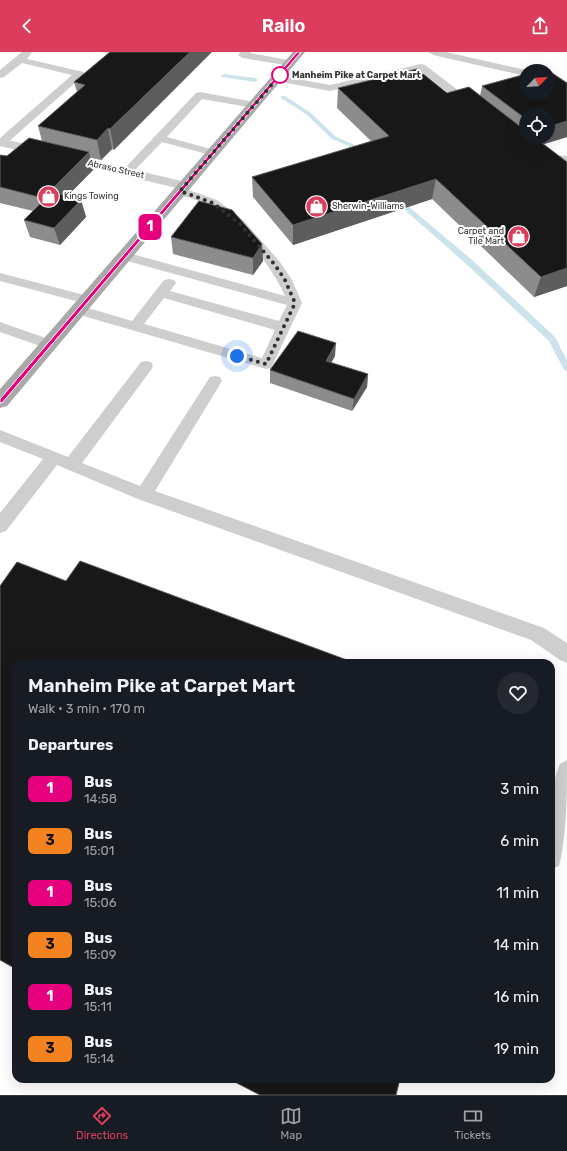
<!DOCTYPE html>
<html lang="en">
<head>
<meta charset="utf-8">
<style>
  :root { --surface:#171b24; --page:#242831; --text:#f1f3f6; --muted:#9ea1a6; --line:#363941; --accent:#dd3d5d }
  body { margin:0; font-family:Rubik,sans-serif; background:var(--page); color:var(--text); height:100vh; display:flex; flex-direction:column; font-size:15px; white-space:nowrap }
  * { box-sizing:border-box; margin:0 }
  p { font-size:13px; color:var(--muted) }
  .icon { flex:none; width:22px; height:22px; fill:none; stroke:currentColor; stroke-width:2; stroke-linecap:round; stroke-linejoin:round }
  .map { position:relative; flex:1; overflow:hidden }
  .panel { position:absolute; left:12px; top:607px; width:543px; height:424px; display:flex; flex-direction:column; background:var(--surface); border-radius:12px; box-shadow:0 4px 16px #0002 }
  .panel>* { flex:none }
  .badge { padding:0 8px; border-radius:6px; font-size:14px; line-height:26px }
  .needle { width:26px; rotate:65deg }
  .fabs { position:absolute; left:519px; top:12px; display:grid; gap:8px }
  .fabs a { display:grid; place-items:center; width:36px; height:36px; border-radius:50%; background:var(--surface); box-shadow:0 4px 16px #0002; font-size:20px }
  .you { position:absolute; width:20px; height:20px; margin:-10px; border:3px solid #fff; border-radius:50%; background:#1a73e8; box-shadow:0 0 0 6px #1a73e833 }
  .map>.badge { position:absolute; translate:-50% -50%; box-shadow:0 0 0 2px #fff }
  h2 { padding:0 16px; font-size:15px; line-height:36px }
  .round { display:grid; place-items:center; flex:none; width:42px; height:42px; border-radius:21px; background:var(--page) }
  .overview { display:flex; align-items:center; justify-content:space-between; height:68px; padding:0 16px }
  h1 { font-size:19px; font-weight:600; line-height:30px }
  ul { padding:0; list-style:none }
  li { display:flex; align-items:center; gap:12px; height:52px; padding:0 16px }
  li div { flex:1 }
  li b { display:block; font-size:15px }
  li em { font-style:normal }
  li .badge { min-width:44px; font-weight:700; text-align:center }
  header { display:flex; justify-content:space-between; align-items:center; height:52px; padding:0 16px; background:var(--accent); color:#fff; font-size:18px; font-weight:600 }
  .tab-bar { display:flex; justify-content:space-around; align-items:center; height:56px; border-top:1px solid var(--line); background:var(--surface); font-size:11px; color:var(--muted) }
  .tab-bar a { display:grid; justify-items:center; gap:2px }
  .tab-bar .active { color:var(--accent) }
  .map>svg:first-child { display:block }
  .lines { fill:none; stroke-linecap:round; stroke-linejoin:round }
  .stream { fill:#cde3eb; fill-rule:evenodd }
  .lane { fill:#cecece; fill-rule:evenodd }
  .street { fill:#cecece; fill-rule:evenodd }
  .primary { fill:#a9a9a9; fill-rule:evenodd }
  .wall { fill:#8c8c8c; fill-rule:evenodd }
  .shaded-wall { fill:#5d5d5d }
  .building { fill:#181818; stroke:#5d5d5d }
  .line { fill:#e6007e; stroke:#fff }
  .walk { stroke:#313131; stroke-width:4; stroke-dasharray:0 7.2 }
  .stop-dot { fill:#fff; stroke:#e6007e; stroke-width:2 }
  .labels { text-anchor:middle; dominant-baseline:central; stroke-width:4; stroke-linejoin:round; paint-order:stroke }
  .far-stop-label { font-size:9px; font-weight:bold; fill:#313131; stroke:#fff; text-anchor:start }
  .far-street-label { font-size:9px; fill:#313131; stroke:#fff }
  .far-poi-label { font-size:9px; fill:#313131; stroke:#fff; text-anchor:start }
</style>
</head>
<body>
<header><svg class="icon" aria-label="back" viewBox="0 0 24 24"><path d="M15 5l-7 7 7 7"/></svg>Railo<svg class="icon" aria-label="share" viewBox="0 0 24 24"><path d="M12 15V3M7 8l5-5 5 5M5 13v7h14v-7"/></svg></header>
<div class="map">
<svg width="567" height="1043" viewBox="0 0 567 1043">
  <rect width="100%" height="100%" fill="#fff"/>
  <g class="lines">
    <path class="stream" d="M101 0H111L124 4 121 6Z
      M224 22 255 26 258 28 255 30 222 25 221 24Z
      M281 44H285L311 61 336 85 353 92 366 103V105H362L349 94 332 87 307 63 281 46Z
      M397 145H401L402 149 471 207 555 285 567 308V319L564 318 549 289 465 211 397 151Z"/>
    <path class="lane" d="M22 0H32L27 7 84 20 85 22 6 92 0 93V86L72 23 22 11 4 25 0 26V18Z
      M240 0H251L250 1 294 9 295 11 290 14 243 6 238 3Z
      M428 0H446L530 19H526V24L433 3Z
      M421 12 425 13 476 52 477 54 476 56H468L419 18 330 39 276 29 271 26 276 23 330 33Z
      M200 40 254 50 259 53 254 56 202 47 167 85 218 99 220 101 218 103 214 104 162 90 131 122H123L121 120 123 118 196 41Z
      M538 101 567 104V110L534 106 532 104 534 102Z
      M180 135 217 148 244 169 280 210 292 228 302 251 271 316 266 317 73 261 71 258 73 255 78 253 132 269 164 228 169 227 174 228 176 231 170 239 279 269 287 253 120 207 119 204 120 201 125 200 285 244C273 216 235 167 208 153 198 148 186 145 176 142L174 139 176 136ZM164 246 275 278 262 306 144 272Z
      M0 221 92 245 94 248 92 251 87 252 0 229Z
      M0 270 54 289 56 292 54 295 49 297 0 280Z
      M146 309 151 310 153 314 151 318 82 411 140 434 210 325 215 324 220 325 222 329 155 439 544 576 567 591V611L560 608 531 588 138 447 57 413 6 479 0 481V461L43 407 0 390V378L68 405 141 310Z
      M567 708C567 743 567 782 559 814L551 817C551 783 546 744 560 712Z"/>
    <path class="street" d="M0 86 190 131 192 134 190 137 185 138 0 94Z"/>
    <path class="primary" d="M293 0H305L7 354 0 356V337Z"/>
  </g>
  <path class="wall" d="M110 0 114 98 112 97 101 108 90 106 93 118 67 144 81 148 86 165 60 193 30 185 24 168 33 159 0 151V103L7 104 42 89 38 74 77 40 74 30Z
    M567 31V85L543 92 567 110V234L534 245 432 147 293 193 253 145 252 125 371 89 337 56 338 36 447 41 480 44 482 34ZM526 63 548 85H526Z
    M171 185 262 192 263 209 253 223 173 202Z
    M335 304 331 311 368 322 367 335 352 359 270 331V318Z"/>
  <path class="shaded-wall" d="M190 0H212L114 98 110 77Z
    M567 69V85L535 95 537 85H548V75Z
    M108 76 112 97 101 108 97 88Z
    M89 100 93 118 49 163 43 146Z
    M436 127 432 147 293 193V173Z
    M81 148 86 165 60 193 54 176Z
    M262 192 263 209 253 223V206Z
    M567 216V234L534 245 541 225Z
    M336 291 335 304 325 321 326 309Z
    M368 322 367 335 352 359 354 347Z"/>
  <path class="building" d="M110 0H190L110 77 108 76 97 88 38 74 85 33 74 30Z
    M417 17 447 41 469 35 526 79V85H534L567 110V216L541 225 436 127 293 173 252 125 389 84 338 36Z
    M546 17 567 31V69L548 75V63H526V67L482 34 526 22V41H548V19H539Z
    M29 86 89 100 43 146 0 135V103L7 104Z
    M52 140 81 148 54 176 24 168Z
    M199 149 232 158 262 192 253 206 171 185Z
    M298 279 336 291 326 309 368 322 354 347 270 318Z
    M80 509 355 611H16V917L0 908V534L17 510 66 529Z
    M229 1027H400L396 1043H260Z"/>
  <path class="line" d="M297 0H301L2 351H0V347Z"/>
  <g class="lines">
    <path class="walk" d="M237 304 266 312 295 251 285 228 275 213 240 172 213 151 180 139 280 23"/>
  </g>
  <defs>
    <symbol id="shop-disc" viewBox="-11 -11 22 22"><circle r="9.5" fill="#dd3d5d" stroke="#fff"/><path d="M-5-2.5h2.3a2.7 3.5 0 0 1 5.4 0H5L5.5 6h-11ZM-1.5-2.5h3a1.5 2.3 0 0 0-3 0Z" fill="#fff"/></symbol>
  </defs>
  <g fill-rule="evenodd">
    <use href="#shop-disc" x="36" y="132" width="25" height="25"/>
    <use href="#shop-disc" x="304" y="142" width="25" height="25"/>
    <use href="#shop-disc" x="506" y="172" width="25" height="25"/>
  </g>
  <circle class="stop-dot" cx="280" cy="23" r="8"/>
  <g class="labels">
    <g class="far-stop-label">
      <text x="292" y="23">Manheim Pike at Carpet Mart</text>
    </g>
    <g class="far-street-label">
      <text transform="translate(116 117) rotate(13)">Abraso Street</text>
    </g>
    <g class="far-poi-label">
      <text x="64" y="144">Kings Towing</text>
      <text x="332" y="154">Sherwin-Williams</text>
      <text x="504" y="179" text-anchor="end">Carpet and<tspan x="504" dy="10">Tile Mart</tspan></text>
    </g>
  </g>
</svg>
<div class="fabs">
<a><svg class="needle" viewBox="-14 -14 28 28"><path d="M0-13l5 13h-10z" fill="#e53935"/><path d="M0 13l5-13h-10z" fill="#9ea1a6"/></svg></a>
<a><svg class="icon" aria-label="locate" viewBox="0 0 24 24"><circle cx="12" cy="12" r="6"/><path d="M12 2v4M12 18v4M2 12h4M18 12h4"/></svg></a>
</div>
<div class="you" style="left:237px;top:304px"></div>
<b class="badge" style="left:150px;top:175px;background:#e6007e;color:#fff">1</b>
<section class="panel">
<div class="overview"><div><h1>Manheim Pike at Carpet Mart</h1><p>Walk · 3 min · 170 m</p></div><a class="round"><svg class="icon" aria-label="heart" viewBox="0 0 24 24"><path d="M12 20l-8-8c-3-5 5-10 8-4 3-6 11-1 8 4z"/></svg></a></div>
<h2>Departures</h2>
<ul>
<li><span class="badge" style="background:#e6007e;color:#fff">1</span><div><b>Bus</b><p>14:58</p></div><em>3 min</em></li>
<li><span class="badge" style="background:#f58220;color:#111">3</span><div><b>Bus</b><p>15:01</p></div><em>6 min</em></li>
<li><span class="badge" style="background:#e6007e;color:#fff">1</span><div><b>Bus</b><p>15:06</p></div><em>11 min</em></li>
<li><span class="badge" style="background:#f58220;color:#111">3</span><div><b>Bus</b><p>15:09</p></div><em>14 min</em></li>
<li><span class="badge" style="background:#e6007e;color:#fff">1</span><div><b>Bus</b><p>15:11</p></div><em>16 min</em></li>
<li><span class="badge" style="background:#f58220;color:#111">3</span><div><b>Bus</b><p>15:14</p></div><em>19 min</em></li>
</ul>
</section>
</div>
<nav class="tab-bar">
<a class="active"><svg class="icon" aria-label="directions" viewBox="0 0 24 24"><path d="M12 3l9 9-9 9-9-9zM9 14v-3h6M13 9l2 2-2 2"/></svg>Directions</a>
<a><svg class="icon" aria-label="map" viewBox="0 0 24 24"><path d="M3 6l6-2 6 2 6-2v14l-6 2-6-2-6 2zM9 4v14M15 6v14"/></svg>Map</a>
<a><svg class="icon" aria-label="tickets" viewBox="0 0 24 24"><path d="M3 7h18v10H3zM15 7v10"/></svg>Tickets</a>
</nav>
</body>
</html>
